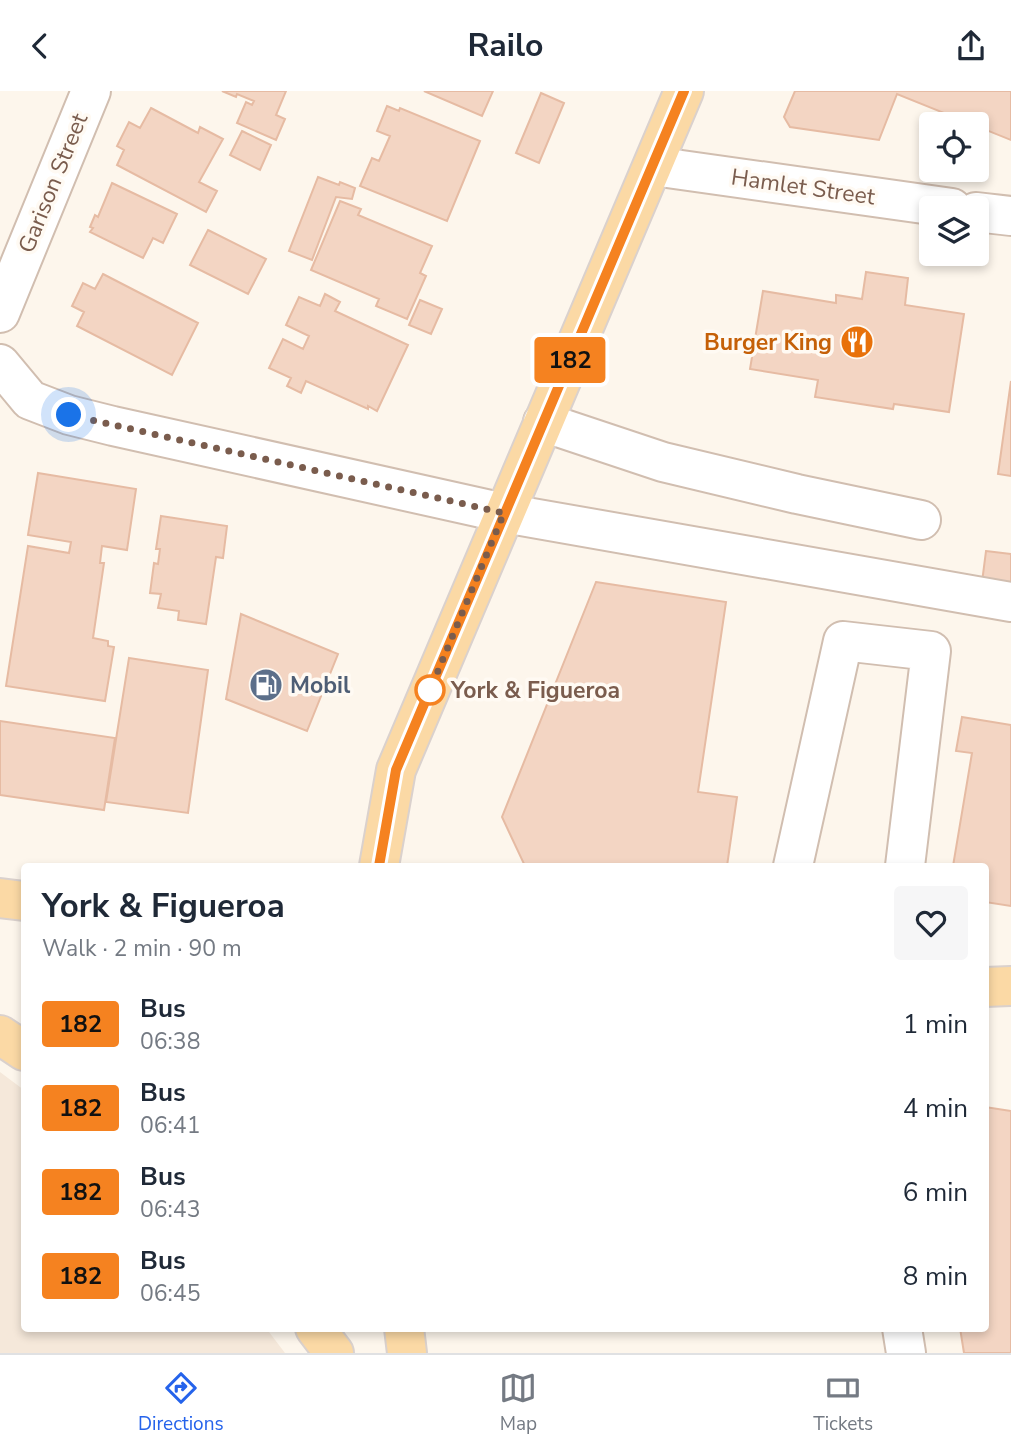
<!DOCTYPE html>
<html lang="en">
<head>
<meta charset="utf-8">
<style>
  :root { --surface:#fff; --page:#f6f6f7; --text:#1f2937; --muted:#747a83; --line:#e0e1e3; --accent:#2563eb }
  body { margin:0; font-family:"Nunito Sans",sans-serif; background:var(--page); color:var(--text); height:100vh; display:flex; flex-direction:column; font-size:26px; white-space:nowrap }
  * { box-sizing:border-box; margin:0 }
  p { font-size:23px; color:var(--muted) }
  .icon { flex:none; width:38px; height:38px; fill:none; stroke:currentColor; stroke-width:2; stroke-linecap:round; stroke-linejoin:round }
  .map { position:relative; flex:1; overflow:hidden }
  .panel { position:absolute; left:21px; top:772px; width:968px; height:469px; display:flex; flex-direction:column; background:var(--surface); border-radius:7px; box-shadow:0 4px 10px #0003 }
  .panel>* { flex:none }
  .badge { padding:0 14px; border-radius:5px; font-size:24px; line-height:46px }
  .buttons { position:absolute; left:919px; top:21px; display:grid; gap:14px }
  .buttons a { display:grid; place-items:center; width:70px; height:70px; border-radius:7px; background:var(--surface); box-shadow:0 4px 10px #0003; font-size:35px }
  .you { position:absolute; width:35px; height:35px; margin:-18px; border:5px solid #fff; border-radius:50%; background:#1a73e8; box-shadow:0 0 0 10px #1a73e833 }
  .map>.badge { position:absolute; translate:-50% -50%; box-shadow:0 0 0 4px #fff }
  .round { display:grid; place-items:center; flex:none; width:74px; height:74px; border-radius:7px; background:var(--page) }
  .headline { display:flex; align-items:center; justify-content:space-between; height:119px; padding:0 21px }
  h1 { font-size:33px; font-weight:700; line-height:52px }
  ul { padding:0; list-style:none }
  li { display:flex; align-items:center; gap:21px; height:84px; padding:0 21px }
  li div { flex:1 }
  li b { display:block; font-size:26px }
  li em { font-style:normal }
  li .badge { min-width:77px; font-weight:700; text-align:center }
  header { display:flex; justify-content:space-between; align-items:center; height:91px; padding:0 21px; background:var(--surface); font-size:32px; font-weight:700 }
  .dock { display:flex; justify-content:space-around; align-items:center; height:98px; border-top:2px solid var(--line); background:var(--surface); font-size:19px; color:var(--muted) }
  .dock a { display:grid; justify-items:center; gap:4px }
  .dock .active { color:var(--accent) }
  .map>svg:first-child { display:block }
  .residential { fill:#f5e8da }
  .building { fill:#f3d5c3; stroke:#e6bba3; stroke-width:2 }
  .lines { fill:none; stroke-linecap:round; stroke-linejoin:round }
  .minor-casing { stroke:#d1beb0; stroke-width:42 }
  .major-casing { stroke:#dad1cd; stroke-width:42 }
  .minor { stroke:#fff; stroke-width:38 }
  .major { stroke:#fbd9a5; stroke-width:38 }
  .line-casing { stroke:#fff; stroke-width:16 }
  .line { stroke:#f58220; stroke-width:10 }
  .walk { stroke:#7a5c4d; stroke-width:7; stroke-dasharray:0 12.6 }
  .stop-dot { fill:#fff; stroke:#f58220; stroke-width:3.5 }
  .labels { text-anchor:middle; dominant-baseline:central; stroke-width:7; stroke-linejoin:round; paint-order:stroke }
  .street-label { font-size:23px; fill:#7a5c4d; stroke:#fffaf3 }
  .food-label { font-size:23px; font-weight:bold; fill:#c56008; stroke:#fffaf3; text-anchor:end }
  .service-label { font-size:23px; font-weight:bold; fill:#4e5e75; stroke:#fffaf3; text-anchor:start }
  .stop-label { font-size:23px; font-weight:bold; fill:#7a5c4d; stroke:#fffaf3; text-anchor:start }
</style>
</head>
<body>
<header><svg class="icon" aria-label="back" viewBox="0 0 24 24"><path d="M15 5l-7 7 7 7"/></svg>Railo<svg class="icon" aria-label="share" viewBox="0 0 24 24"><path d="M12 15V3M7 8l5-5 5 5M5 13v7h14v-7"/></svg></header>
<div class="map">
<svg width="1011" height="1262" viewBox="0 0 1011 1262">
  <rect width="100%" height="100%" fill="#fdf6ec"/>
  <path class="residential" d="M0 981 24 999V1237H266L285 1262H0Z"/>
  <path class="building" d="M222 0H286L276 24 285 28 276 49 237 32 246 11 252 14 254 10 237 3 236 6Z
    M424 0H493L482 25Z
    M795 0H1011V49L897 3 879 49 790 36 784 26Z
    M541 2 564 12 539 72 516 62Z
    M387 15 399 20 400 17 480 50 447 130 360 95 372 67 379 70 390 45 377 40Z
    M151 17 198 42 200 36 223 48 199 91 217 100 206 121 117 74 124 59 117 55 129 31 140 37Z
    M242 40 271 54 260 79 230 64Z
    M318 86 339 94 340 91 355 97 352 108 336 106 312 169 289 160Z
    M112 92 177 123 163 152 153 147 143 167 90 141 93 137 90 136 95 124 98 126Z
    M340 110 361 118 358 124 432 155 420 182 426 185 407 228 376 215 379 208 311 179Z
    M208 139 266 168 248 203 190 174Z
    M866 181 908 187 905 214 964 223 949 321 894 313 893 318 815 306 818 289 750 278 763 200 836 212V204L862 208Z
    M103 183 198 232 172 284 77 235 84 221 72 215 83 192 95 198Z
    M325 203 340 211 335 220 408 254 377 320 368 315V318L306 290 301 302 287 295 291 287 269 277 283 248 303 258 309 245 286 234 299 206 320 215Z
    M420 209 442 218 431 243 409 234Z
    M1011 290V385L998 383Z
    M38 382 136 398 127 459 102 455 100 472H104L93 547 108 550V555L114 556 105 610 6 595 28 455 69 462 71 451 28 444Z
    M161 425 227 435 223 467 216 466 206 533 178 529 179 520 158 517 161 503 150 502 154 472 158 473 160 458H156Z
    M986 460 1011 463V503L981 499Z
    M596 491 726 511 698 701 737 706 727 775H525L502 726Z
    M241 523 338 563 307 640 226 608Z
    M129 567 208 579 188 722 106 711Z
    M962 626 1011 634V815L985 811V775H953L972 662 956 660Z
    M0 630 115 647 104 719 0 704Z
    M985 1016 1011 1020V1262H964L960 1237H985Z"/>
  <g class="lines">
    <defs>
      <path id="minor" d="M653 75 952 117
        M976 121 1011 125
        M0 222 91 0
        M0 273 30 309 69 324 113 335 504 422 1011 511
        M543 331 663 371 797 403 921 429
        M793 775 843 550 931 560 905 775
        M902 1237 906 1262"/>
      <path id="major" d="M379 775 396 679 684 0
        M0 807 24 810
        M985 896 1011 895
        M0 944 24 960
        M315 1237 334 1262
        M404 1237 407 1262"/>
    </defs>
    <use href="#minor" class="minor-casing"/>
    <use href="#major" class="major-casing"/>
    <use href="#minor" class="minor"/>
    <use href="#major" class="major"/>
  </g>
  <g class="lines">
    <defs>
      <path id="line" d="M379 775 396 679 684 0"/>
    </defs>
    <use href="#line" class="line-casing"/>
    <use href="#line" class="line"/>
    <path class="walk" d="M69 324 504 422 430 599"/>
  </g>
  <defs>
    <symbol id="restaurant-disc" viewBox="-11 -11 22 22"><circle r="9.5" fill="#e8710a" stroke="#fffaf3"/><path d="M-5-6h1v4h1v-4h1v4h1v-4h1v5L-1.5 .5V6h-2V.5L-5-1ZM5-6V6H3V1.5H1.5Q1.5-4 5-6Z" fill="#fff"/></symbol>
    <symbol id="fuel-disc" viewBox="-11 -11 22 22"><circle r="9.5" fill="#5c6f8a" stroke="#fffaf3"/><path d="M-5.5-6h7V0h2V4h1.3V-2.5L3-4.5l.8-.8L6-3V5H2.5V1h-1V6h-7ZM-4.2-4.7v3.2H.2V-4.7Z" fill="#fff"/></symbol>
  </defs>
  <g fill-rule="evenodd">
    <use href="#restaurant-disc" x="838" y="232" width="38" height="38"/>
    <use href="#fuel-disc" x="247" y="575" width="38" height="38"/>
  </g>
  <circle class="stop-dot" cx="430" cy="599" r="14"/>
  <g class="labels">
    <g class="street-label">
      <text transform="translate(53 92) rotate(-68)">Garison Street</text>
      <text transform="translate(803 96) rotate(8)">Hamlet Street</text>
    </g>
    <g class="food-label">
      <text x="832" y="251">Burger King</text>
    </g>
    <g class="service-label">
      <text x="290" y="594">Mobil</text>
    </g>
    <g class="stop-label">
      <text x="451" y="599">York &amp; Figueroa</text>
    </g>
  </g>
</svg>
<div class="buttons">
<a><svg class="icon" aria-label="locate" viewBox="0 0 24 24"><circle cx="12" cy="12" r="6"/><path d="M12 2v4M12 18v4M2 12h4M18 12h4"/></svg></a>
<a><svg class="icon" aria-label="layers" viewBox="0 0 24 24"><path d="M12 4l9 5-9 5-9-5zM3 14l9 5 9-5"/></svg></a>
</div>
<div class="you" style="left:69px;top:324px"></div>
<b class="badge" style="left:570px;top:269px;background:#f58220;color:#111">182</b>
<section class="panel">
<div class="headline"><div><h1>York &amp; Figueroa</h1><p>Walk · 2 min · 90 m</p></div><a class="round"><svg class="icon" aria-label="heart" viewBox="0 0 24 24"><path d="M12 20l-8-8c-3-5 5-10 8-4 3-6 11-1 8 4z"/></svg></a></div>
<ul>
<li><span class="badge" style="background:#f58220;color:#111">182</span><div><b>Bus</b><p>06:38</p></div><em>1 min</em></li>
<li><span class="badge" style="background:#f58220;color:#111">182</span><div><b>Bus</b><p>06:41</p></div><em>4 min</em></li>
<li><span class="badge" style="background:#f58220;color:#111">182</span><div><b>Bus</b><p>06:43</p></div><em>6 min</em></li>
<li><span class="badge" style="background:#f58220;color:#111">182</span><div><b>Bus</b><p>06:45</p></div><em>8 min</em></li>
</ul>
</section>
</div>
<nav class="dock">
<a class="active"><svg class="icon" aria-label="directions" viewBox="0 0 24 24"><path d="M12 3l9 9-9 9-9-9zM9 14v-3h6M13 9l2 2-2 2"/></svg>Directions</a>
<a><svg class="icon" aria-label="map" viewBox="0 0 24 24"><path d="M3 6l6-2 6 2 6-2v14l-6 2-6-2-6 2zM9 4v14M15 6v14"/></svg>Map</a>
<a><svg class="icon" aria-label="tickets" viewBox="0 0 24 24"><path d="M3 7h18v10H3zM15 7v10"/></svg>Tickets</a>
</nav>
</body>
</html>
